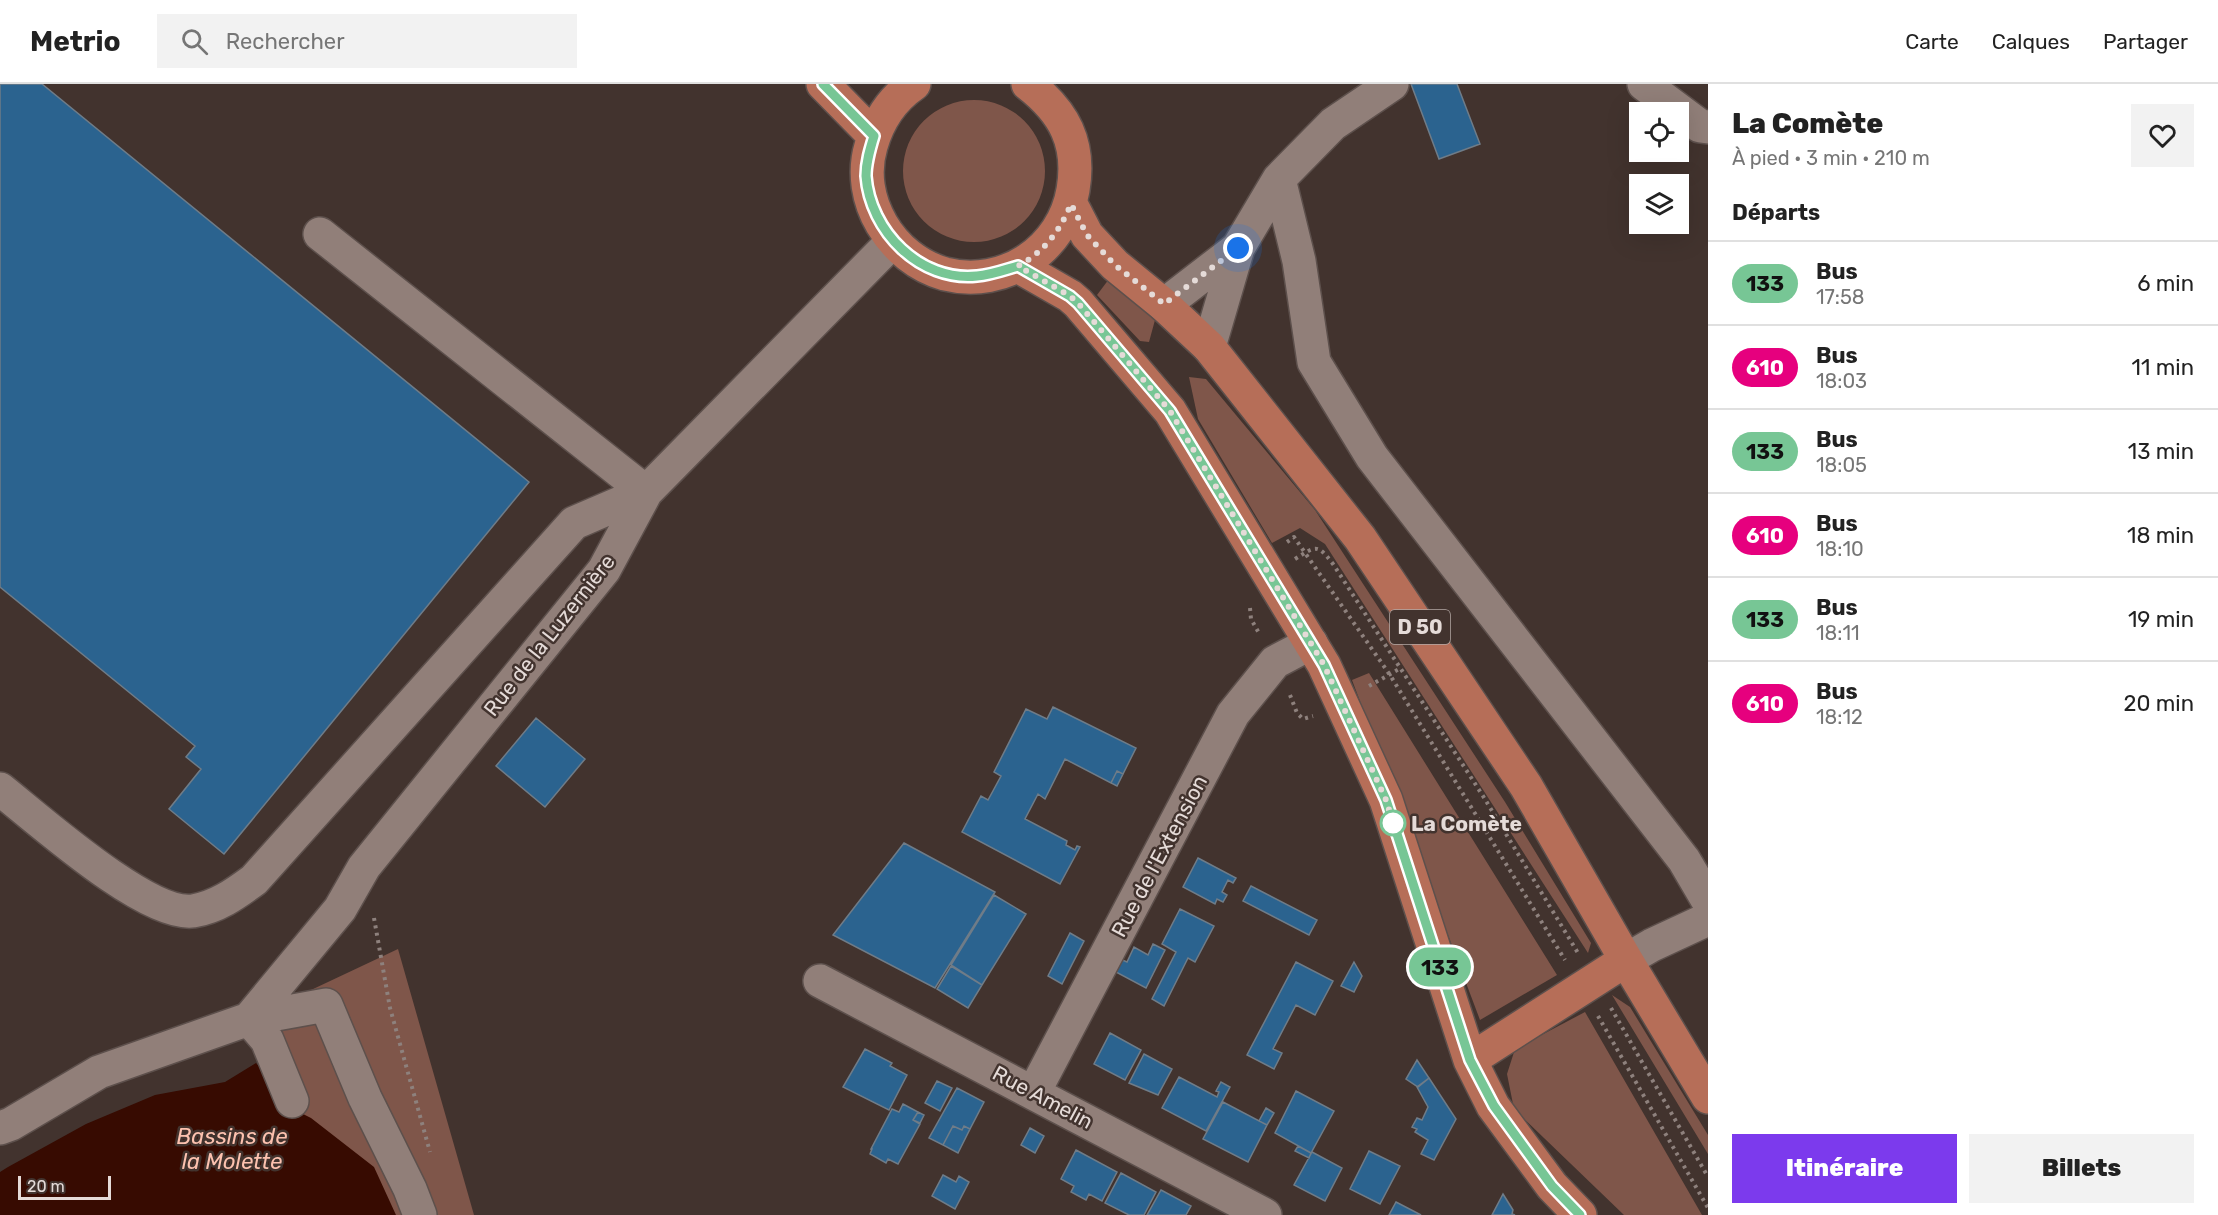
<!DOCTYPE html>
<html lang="fr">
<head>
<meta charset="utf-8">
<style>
  :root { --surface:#fff; --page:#f2f2f2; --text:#222; --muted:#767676; --line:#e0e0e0; --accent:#7c3aed }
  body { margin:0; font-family:Rubik,sans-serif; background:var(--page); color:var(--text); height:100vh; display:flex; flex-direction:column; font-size:22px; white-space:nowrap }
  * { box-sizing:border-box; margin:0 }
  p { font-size:20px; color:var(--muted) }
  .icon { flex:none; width:33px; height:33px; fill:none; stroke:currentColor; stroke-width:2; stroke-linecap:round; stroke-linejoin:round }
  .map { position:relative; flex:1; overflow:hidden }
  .details { display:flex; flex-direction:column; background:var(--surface); width:510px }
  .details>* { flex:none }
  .badge { padding:0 12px; border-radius:20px; font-size:21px; line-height:39px }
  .tools { position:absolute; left:1629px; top:18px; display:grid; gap:12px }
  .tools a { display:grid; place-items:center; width:60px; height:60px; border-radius:0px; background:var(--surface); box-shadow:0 6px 24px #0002; font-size:30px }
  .scale { position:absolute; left:18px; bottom:15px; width:93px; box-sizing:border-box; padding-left:6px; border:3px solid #e5dbd8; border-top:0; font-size:16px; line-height:21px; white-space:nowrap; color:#e5dbd8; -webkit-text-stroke:4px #42332e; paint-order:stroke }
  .you { position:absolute; width:30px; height:30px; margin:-15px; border:4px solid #fff; border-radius:50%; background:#1a73e8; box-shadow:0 0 0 9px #1a73e833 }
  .map>.badge { position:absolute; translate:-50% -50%; box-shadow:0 0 0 3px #fff }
  h2 { padding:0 24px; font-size:22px; line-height:54px }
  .round { display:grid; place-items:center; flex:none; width:63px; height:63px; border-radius:0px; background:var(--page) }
  .head { display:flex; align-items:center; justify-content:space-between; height:102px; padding:0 24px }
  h1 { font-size:28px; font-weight:800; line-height:45px }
  .cta { display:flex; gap:12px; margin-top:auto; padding:12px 24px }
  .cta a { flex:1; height:69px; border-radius:0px; background:var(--accent); color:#fff; font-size:24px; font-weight:800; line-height:69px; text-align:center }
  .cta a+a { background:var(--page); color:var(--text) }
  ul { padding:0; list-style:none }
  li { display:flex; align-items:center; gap:18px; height:84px; padding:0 24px; border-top:2px solid var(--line) }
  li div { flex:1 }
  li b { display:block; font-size:22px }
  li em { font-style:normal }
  li .badge { min-width:66px; font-weight:700; text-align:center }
  header { display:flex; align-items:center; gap:36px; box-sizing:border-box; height:84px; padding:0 30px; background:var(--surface); border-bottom:2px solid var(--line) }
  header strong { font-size:28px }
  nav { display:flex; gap:33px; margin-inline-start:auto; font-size:21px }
  .search { width:420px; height:54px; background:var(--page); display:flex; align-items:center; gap:15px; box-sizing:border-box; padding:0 21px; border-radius:0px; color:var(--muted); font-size:22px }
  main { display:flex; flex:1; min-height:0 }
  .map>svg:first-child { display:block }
  .green { fill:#7f564a }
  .water { fill:#370b01 }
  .building { fill:#2b638f; stroke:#6f7c88; stroke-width:1.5 }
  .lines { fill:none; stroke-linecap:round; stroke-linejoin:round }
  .minor-casing { stroke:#5d504c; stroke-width:36 }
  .major-casing { stroke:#5d504c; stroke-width:36 }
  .path { stroke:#8e817d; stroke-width:4; stroke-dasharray:3 4.5; stroke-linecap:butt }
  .minor { stroke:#917f79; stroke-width:33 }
  .major { stroke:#b66e58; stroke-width:33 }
  .line-casing { stroke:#fff; stroke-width:14 }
  .line { stroke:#77c695; stroke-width:9 }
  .walk { stroke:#e5dbd8; stroke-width:6; stroke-dasharray:0 10.8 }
  .stop-dot { fill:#fff; stroke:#77c695; stroke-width:3 }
  .labels { text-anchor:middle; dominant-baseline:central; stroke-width:5; stroke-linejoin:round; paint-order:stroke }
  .shield { fill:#42332e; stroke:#b4a9a5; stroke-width:1.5 }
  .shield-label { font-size:20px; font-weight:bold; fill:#e5dbd8 }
  .street-label { font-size:21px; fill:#e5dbd8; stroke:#42332e }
  .stop-label { font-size:21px; font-weight:bold; fill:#e5dbd8; stroke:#42332e; text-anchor:start }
  .water-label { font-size:22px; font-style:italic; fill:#fdc2af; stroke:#42332e }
</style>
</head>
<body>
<header>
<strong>Metrio</strong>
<div class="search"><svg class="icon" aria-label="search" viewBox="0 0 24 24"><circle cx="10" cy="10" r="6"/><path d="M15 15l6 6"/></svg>Rechercher</div>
<nav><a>Carte</a><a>Calques</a><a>Partager</a></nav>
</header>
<main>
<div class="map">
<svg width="1708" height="1131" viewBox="0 0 1708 1131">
  <rect width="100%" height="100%" fill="#42332e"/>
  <path class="green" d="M903 87a71 71 0 1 1 142 0a71 71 0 1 1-142 0Z
    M1109 195 1155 236 1149 258 1140 257 1097 211Z
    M1189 293 1206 295 1315 426 1505 718 1591 859 1588 869 1325 460 1300 444 1272 459 1198 335Z
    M1369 589 1557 891 1480 936 1352 596Z
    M398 865 474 1131H380L309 1039 251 942 311 906Z
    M1612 911 1630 923 1708 1051V1070Z
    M1585 928 1702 1131H1624L1514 1025 1507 990 1515 965Z"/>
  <path class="water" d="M256 979 269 994 268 1002 271 1010 281 1019 311 1034 374 1083 396 1131H0V1088L8 1083 86 1040 155 1011 225 998Z"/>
  <path class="building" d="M0 0H42L529 398 224 770 169 725 201 685 186 673 195 662 0 503Z
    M1411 0H1457L1480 60 1439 75Z
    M1053 623 1136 664 1123 690 1117 687 1111 699 1065 675 1045 715 1038 710 1025 735 1067 757 1066 761 1075 766 1077 762 1080 763 1060 800 962 748 981 712 988 716 1001 692 994 688 1026 625 1047 635Z
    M536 634 585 675 545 723 496 682Z
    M1117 687 1123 690 1117 702 1111 699Z
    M904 759 995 808 935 904 833 851Z
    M1198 774 1236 794 1233 799 1228 796 1222 808 1227 811 1223 818 1217 815 1215 820 1183 803Z
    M1251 802 1317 836 1309 851 1243 817Z
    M994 811 1026 830 982 901 951 881Z
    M1180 825 1214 842 1195 878 1188 874 1164 922 1152 915 1176 868 1162 860Z
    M1070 849 1084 857 1062 900 1048 892Z
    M1153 860 1165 866 1146 904 1114 887 1120 875 1127 878 1134 863 1148 871Z
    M1296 878 1333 897 1315 931 1296 921 1273 965 1282 969 1274 985 1247 971Z
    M1354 878 1362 892 1354 908 1341 902Z
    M951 882 982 901 968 924 937 905Z
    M1110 949 1141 966 1125 996 1094 980Z
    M865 965 892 979 890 982 907 991 889 1026 843 1003Z
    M1144 970 1172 985 1158 1011 1129 999Z
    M1417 976 1429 994 1418 1003 1406 995Z
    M1179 993 1217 1013 1219 1008 1216 1007 1221 998 1230 1003 1206 1047 1162 1024Z
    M1429 994 1456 1035 1434 1076 1421 1070 1428 1056 1415 1048 1417 1045 1412 1043 1417 1034 1422 1036 1428 1023 1417 1003Z
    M937 997 952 1004 940 1027 925 1019Z
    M957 1004 984 1018 970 1045 964 1042 962 1046 953 1042 943 1061 929 1054Z
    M1296 1007 1334 1027 1311 1069 1275 1049Z
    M1223 1018 1267 1041 1248 1078 1203 1055Z
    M903 1020 918 1028 913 1036 920 1040 898 1080 888 1075 886 1079 870 1070 872 1065H871L892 1025 899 1028Z
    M1266 1024 1274 1029 1267 1041 1259 1037Z
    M918 1028 924 1031 920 1039 913 1036Z
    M953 1042 962 1046 964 1042 970 1045 958 1069 943 1061Z
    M1030 1044 1044 1052 1035 1069 1021 1061Z
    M1298 1062 1311 1069 1309 1074 1295 1067Z
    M1076 1066 1117 1088 1102 1117 1089 1110 1086 1116 1071 1108 1074 1102 1061 1095Z
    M1369 1067 1400 1082 1380 1120 1350 1105Z
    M1312 1068 1342 1084 1325 1117 1294 1101Z
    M1121 1089 1156 1108 1144 1131H1129L1105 1119Z
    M943 1091 956 1098 959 1092 969 1098 955 1125 932 1112Z
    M1161 1106 1191 1122 1186 1131H1147Z
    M1503 1110 1513 1126 1512 1130 1515 1131H1492Z
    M1396 1118 1421 1131H1389Z"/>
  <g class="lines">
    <defs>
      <path id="minor" d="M1392 0 1333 40 1279 95 1299 177 1314 278 1372 373 1684 776 1708 817
        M1644 0 1700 42 1708 43
        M320 150 646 408
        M1164 221 1238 164
        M1209 263 1238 164 1279 95
        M0 705C38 735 147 833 193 827 217 823 235 810 254 796L574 439 646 408
        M1626 876 1652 861 1708 835
        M820 897 1265 1131
        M249 935 326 921 365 1014 410 1105 420 1131
        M249 935 267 956 292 1017
        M1034 1008 1233 630 1275 578 1311 559
        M0 1044 11 1040 99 988 249 935 340 825 364 783 604 486 646 408 893 157"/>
      <path id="major" d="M823 0 874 52
        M914 0C892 15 878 37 871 62 855 115 891 175 945 190 1005 205 1063 165 1073 106 1081 59 1064 28 1028 0
        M1071 120 1087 151 1115 181 1164 221 1209 263 1360 454 1526 702 1626 876 1708 1013
        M1018 182 1070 212 1078 219 1170 327 1324 581 1386 716 1470 976 1493 1022 1552 1102 1580 1131
        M1470 976 1626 876"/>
    </defs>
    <use href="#minor" class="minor-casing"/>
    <use href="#major" class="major-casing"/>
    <path class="path" d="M1287 458 1294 453 1390 591 1565 876
      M1295 475C1316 462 1317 459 1333 480L1483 712 1578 869
      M1250 524 1251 535 1260 551
      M1369 602 1401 584
      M1290 611 1297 629 1303 635 1313 632
      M374 834 390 924 430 1068
      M1611 924 1708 1093
      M1598 932 1708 1124"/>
    <use href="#minor" class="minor"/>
    <use href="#major" class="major"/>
  </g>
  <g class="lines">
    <defs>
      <path id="line" d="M823 0 874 52C870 65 866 78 866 92 870 147 920 198 977 192 991 191 1004 186 1018 182L1070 212 1078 219 1170 327 1324 581 1386 716 1470 976 1494 1022 1552 1102 1580 1131"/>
    </defs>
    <use href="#line" class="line-casing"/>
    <use href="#line" class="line"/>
    <path class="walk" d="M1238 164 1164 220 1115 181 1087 151 1071 120C1060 147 1044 168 1018 182L1070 212 1078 219 1170 327 1324 581 1386 716 1393 739"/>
  </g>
  <circle class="stop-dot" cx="1393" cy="739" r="12"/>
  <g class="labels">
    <rect class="shield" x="1390" y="526" width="60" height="34" rx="4.5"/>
    <g class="shield-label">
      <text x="1420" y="543">D 50</text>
    </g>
    <g class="street-label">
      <text transform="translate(549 551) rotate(-52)">Rue de la Luzernière</text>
      <text transform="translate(1159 772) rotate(-62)">Rue de l'Extension</text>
      <text transform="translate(1043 1013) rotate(28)">Rue Amelin</text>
    </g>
    <g class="stop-label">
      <text x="1411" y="739">La Comète</text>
    </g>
    <g class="water-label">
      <text x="232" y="1052">Bassins de<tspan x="232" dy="25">la Molette</tspan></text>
    </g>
  </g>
</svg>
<div class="tools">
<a><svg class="icon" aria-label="locate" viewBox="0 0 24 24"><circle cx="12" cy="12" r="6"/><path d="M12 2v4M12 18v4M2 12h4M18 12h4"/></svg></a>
<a><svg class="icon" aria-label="layers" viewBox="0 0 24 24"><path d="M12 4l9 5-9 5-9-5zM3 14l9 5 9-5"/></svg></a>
</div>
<div class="scale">20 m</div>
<div class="you" style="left:1238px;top:164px"></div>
<b class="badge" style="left:1440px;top:883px;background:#77c695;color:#111">133</b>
</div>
<section class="details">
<div class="head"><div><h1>La Comète</h1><p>À pied · 3 min · 210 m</p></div><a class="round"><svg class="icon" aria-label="heart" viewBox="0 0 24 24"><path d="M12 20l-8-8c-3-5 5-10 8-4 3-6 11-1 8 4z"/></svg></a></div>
<h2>Départs</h2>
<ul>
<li><span class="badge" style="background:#77c695;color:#111">133</span><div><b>Bus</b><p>17:58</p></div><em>6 min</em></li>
<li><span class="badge" style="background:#e6007e;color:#fff">610</span><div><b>Bus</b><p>18:03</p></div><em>11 min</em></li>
<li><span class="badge" style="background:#77c695;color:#111">133</span><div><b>Bus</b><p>18:05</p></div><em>13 min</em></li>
<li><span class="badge" style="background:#e6007e;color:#fff">610</span><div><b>Bus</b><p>18:10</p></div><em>18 min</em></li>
<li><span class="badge" style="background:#77c695;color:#111">133</span><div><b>Bus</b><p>18:11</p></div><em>19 min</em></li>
<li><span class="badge" style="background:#e6007e;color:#fff">610</span><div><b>Bus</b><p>18:12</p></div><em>20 min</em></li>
</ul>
<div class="cta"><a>Itinéraire</a><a>Billets</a></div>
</section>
</main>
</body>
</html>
